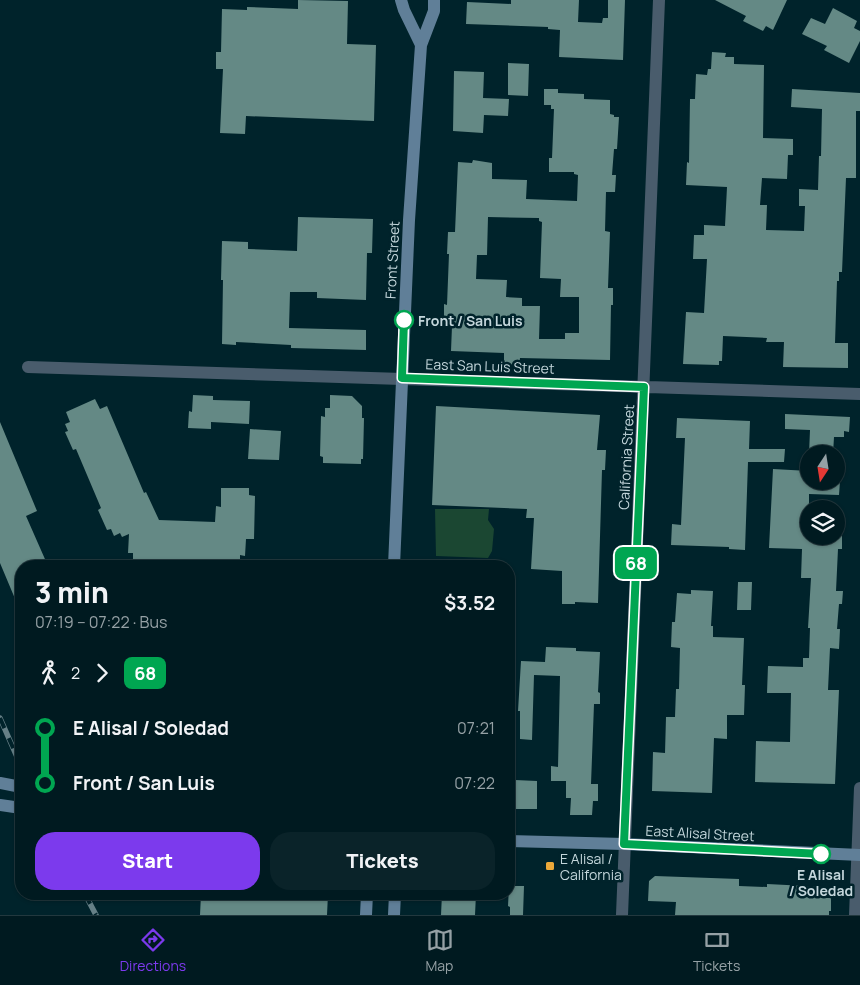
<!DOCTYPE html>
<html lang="en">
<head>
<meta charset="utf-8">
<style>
  :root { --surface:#001a20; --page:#0a2329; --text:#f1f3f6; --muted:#95a1a5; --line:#22383e; --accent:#7c3aed }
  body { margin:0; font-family:Manrope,sans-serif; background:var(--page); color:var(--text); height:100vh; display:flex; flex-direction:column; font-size:19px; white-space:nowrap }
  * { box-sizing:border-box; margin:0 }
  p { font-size:16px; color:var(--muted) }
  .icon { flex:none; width:28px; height:28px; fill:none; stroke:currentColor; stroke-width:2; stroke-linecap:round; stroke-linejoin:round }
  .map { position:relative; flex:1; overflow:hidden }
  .details { position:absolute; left:15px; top:560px; width:500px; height:340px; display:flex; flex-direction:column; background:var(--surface); border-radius:20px; box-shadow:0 1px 4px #0004,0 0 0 1px var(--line) }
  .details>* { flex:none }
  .badge { padding:0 10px; border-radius:8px; font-size:18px; line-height:32px }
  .needle { width:32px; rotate:192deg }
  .controls { position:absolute; left:800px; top:445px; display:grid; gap:10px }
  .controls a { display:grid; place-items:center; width:45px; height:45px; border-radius:50%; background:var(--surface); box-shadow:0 1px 4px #0004,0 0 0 1px var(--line); font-size:25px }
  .map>.badge { position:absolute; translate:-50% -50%; box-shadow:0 0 0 2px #fff }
  .legs { display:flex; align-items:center; gap:8px; height:55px; padding:0 20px; font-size:16px }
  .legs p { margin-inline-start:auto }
  .head { display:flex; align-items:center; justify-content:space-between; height:85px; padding:0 20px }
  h1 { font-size:28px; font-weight:800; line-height:38px }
  .primary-button { display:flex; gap:10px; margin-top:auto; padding:10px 20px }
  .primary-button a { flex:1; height:58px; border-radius:20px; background:var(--accent); color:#fff; font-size:20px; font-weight:800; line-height:58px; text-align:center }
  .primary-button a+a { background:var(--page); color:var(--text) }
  ul { padding:0 20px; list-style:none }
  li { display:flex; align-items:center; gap:18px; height:55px; font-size:19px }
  li i { display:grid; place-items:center; width:8px; height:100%; margin:0 6px; background:currentColor }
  li i::after { content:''; width:12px; height:12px; margin:-6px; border:4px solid; border-radius:50%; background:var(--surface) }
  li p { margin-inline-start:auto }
  li:first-child i { background:linear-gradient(#0000 50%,currentColor 0) }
  li:last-child i { background:linear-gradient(currentColor 50%,#0000 0) }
  .menu { display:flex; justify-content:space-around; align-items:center; height:70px; border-top:1px solid var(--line); background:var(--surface); font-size:14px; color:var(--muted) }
  .menu a { display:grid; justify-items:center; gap:2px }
  .menu .selected { color:var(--accent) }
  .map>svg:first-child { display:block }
  .green { fill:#1b4732 }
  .building { fill:#648985; fill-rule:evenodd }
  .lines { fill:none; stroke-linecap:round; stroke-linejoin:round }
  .minor { stroke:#495c6c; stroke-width:12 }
  .tertiary { stroke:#495c6c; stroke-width:12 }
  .secondary { stroke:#607f98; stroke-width:12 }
  .rail-casing { stroke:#668087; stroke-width:5.5 }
  .rail { stroke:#00232b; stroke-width:4; stroke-dasharray:11; stroke-linecap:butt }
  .line-1-casing { stroke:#fff; stroke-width:11 }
  .line-1 { stroke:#00a651; stroke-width:8 }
  .stop-1-dot { fill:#fff; stroke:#00a651; stroke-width:2.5 }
  .poi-dot { fill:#eca93a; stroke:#00232b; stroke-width:2 }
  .labels { text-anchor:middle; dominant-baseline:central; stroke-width:5; stroke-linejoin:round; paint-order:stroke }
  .street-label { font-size:14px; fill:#c3d6db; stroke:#00232b }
  .stop-label { font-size:14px; font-weight:bold; fill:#c3d6db; stroke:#00232b; text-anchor:start }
  .poi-label { font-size:14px; fill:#c3d6db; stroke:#00232b; text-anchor:start }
</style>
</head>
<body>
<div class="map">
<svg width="860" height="915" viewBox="0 0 860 915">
  <rect width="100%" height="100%" fill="#00232b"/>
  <path class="green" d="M435 509H489L488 520 494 529 492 551 488 558 436 556Z"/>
  <path class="building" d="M298 0 348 1 347 44 376 45 374 121 246 116 245 134 220 133 223 69H216V52H221L222 9 247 10V7L298 9Z
    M511 0H579L578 22 602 23 603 18H608V0H625L623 60 559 57 560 30 548 29V27L466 24 467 2 511 4Z
    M715 0H787L773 30 766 26 763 31 743 21 746 16Z
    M833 8 857 21 854 28 860 31V41L849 63 824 50 827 46 802 34 811 18 825 24Z
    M712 52 726 53 725 57H734V64L764 65 763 138 793 139V155H788L787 179 762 178 760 205H767L766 230 804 231 805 206H799V189L818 190 819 156H821L822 109 791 107 792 89 860 93V111H856V178H846L842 272H839V281H837L835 343H848V368L783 367 784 342H766L767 338 723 336 722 361H719V365L683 364 686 312 704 313 707 259H693L694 235H704V225L725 226 727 187 686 185 687 162 689 163 690 99H695L696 74 707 75 708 69H711Z
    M508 63 529 64 528 96 508 95Z
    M454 71 484 72 483 98 509 99 508 116 484 115 483 133 453 131Z
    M544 89H558V93L584 94V99L610 100V114L614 115V117H619L617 149H614L612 175H616L615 192H606L605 231 610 232 608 288H613V305H611L610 360 520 358 519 366 504 365V353L451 351 452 326H444V304L447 305 449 254H447L448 232H455L458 162 472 163 473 160 492 163V179L527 180 526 199 577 201 578 175 574 174V172H549V158H552L554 109H551V105H544ZM488 217 539 218V221L542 222 540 278 561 279 560 297H579V333H565V339H539L540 306H522V298L506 297 507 280 476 279 477 255H487Z
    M298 217 373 219 372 253H367L366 300 317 298V292H290L289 328 366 330V350L291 348V345L236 342V345L222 344 223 280H221L222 241 248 242V249L297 251Z
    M193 395 213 396V400L250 401 249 424 211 422V429L188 428 189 411 192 412Z
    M330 395 352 396 362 406V418H364L363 459H361V464L323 463V457L320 456 321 416 325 417V408H330Z
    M95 399 100 409 107 406 144 493 146 492 159 520 215 522 216 506 221 507V488H249V495L255 496 254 539H246L245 556 240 555V564L133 562V553H128L129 534 122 537 120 533 114 536 111 529 107 530 98 510 101 508 76 449 73 450 65 432 68 431 65 424 70 422 66 412Z
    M436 406 600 415 597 450H606L605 470H602L598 603 575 602V604H562V571L531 569 534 518H526L527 509 432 505Z
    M785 414 850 417 849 432 844 431V437H834L833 454H809L810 430 785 429Z
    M677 418 750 421 749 449H785L784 462H748L745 550 729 549V547L671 545 672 524 681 525 685 438H676Z
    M0 422 37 511 26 516 48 566H21V613L0 563Z
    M250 429 281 431 279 460 248 459Z
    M773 469 809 471V481H840L839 495 809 494V536H842V549H838L836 591H843L842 604H839L837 629H840L839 649 830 648 828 690H839L835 784 755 782 756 741 790 742 791 693H767L768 666 803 667V658H809L810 628H808L811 578H801L802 549 769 548Z
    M738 582H752L751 610H737Z
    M691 590 713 591 711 626H713V637L744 638 742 685H745L744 715H727V739L714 738 712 793 652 791 653 752 665 753 666 717H675L676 689H679L680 648 671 647 672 622H675L677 593 691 594Z
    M546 647 576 648V651L600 652 598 692 600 693V704H594L591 784H598V801H593L592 815H570L571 798H566V781H551V766L558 767 560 676 534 675 532 740 520 739V711H518L521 661 545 662Z
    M515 780 537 781V809H514Z
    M655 876 739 879V886L767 887V884L826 887V898H831V911H829V915H675L676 902 648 901 649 881Z
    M509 886H524L523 915H510V907L508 906Z
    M201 894H328L327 915H200Z
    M442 894H476L475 915H441Z"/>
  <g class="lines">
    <path class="minor" d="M28 367 402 379
      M855 915 860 788"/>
    <path class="tertiary" d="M402 379 860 394
      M622 915 659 0"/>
    <path class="secondary" d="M401 0 404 10 421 45
      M394 566 409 220 421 45 434 11V0
      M0 783 21 787
      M0 805 21 808
      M509 841 624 844 860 855
      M366 915 367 894
      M394 915 395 894"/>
    <defs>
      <path id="rail" d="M0 718 21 766
        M85 894 96 915"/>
    </defs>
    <use href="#rail" class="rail-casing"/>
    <use href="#rail" class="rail"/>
  </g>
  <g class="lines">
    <defs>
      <path id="line-1" d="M404 320 402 378 644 387 624 844 821 854"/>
    </defs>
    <use href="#line-1" class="line-1-casing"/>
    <use href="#line-1" class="line-1"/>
  </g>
  <g class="stop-1-dot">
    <circle cx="404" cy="320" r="9"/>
    <circle cx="821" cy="854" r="9"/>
  </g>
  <rect class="poi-dot" x="545" y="861" width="10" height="10" rx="2.5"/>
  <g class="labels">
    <g class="street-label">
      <text transform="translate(392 260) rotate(-87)">Front Street</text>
      <text transform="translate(490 366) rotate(2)">East San Luis Street</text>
      <text transform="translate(626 457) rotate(-87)">California Street</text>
      <text transform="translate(700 833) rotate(3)">East Alisal Street</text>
    </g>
    <g class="stop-label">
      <text x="418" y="320">Front / San Luis</text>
      <text x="821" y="874" text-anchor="middle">E Alisal<tspan x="821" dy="16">/ Soledad</tspan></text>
    </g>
    <g class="poi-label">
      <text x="560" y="858">E Alisal /<tspan x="560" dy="16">California</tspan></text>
    </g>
  </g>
</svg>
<div class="controls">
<a><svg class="needle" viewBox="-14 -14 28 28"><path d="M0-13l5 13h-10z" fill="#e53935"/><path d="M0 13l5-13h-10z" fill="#95a1a5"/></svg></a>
<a><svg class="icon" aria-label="layers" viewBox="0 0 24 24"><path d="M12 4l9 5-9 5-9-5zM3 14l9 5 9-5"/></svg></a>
</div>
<b class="badge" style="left:636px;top:563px;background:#00a651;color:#fff">68</b>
<section class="details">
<div class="head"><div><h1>3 min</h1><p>07:19 – 07:22 · Bus</p></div><b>$3.52</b></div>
<div class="legs"><svg class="icon" aria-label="walk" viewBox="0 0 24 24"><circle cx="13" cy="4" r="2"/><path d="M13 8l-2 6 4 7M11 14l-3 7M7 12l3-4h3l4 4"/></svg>2<svg class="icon" aria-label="forward" viewBox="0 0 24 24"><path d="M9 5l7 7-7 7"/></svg><b class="badge" style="background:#00a651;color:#fff">68</b></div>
<ul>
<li><i style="color:#00a651"></i><b>E Alisal / Soledad</b><p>07:21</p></li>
<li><i style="color:#00a651"></i><b>Front / San Luis</b><p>07:22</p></li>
</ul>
<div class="primary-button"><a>Start</a><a>Tickets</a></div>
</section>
</div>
<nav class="menu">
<a class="selected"><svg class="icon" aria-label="directions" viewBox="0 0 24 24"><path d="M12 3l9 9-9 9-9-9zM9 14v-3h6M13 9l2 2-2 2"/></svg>Directions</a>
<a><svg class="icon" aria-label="map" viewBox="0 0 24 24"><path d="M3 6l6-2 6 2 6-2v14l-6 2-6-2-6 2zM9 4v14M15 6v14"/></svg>Map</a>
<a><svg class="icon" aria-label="tickets" viewBox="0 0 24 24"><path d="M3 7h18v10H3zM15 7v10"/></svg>Tickets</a>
</nav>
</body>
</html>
